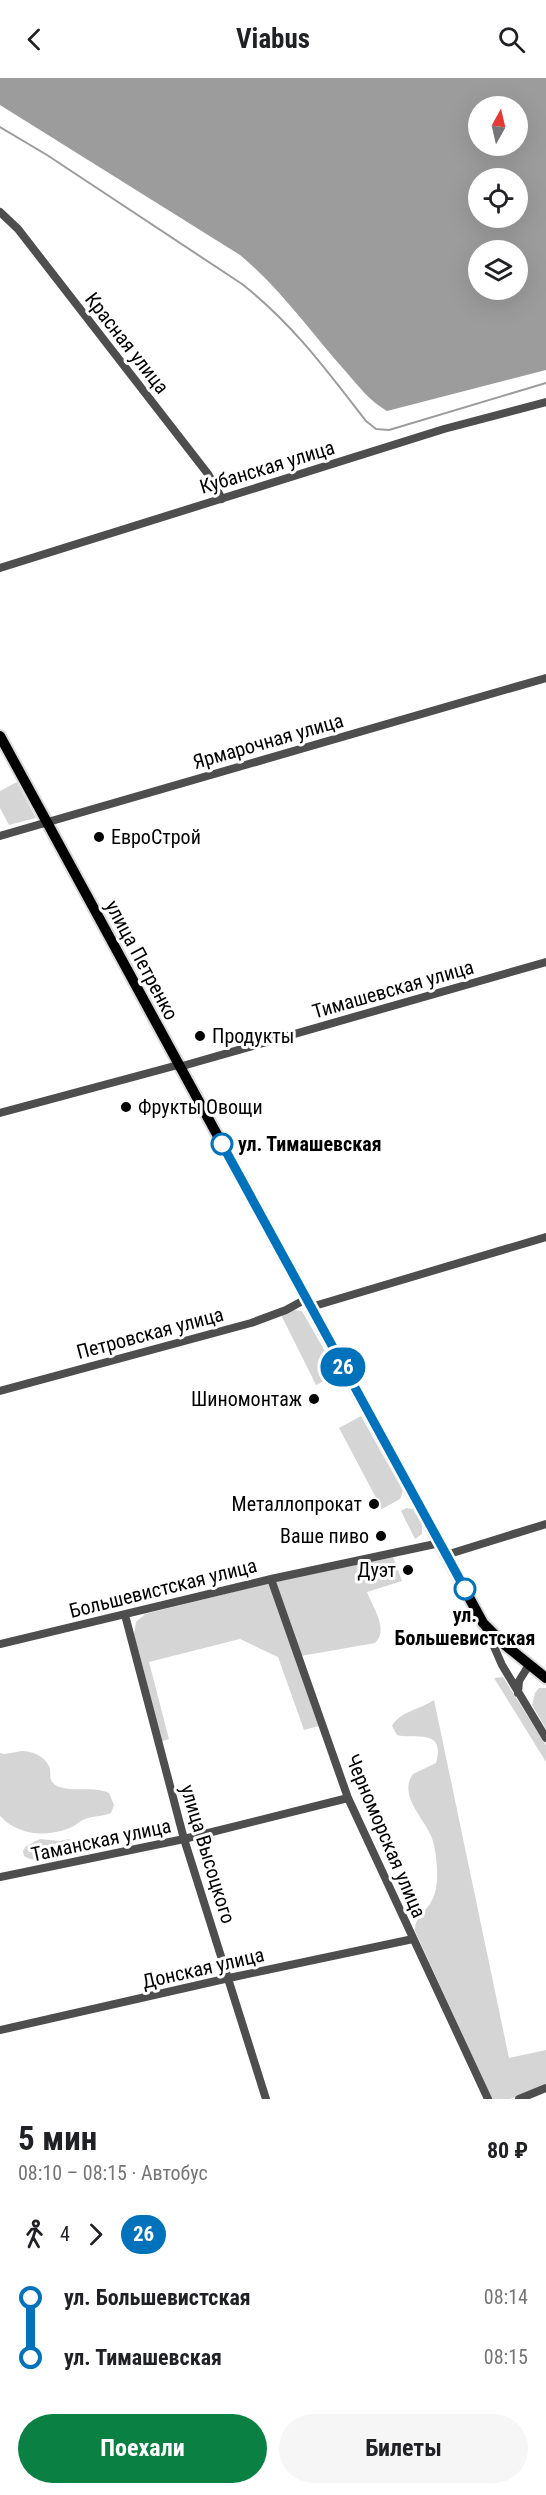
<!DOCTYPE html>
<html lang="ru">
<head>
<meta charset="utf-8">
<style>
  :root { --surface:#fff; --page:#f6f6f6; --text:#202124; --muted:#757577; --accent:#0b8043 }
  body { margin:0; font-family:"Roboto Condensed",sans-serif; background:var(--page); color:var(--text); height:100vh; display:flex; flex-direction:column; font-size:22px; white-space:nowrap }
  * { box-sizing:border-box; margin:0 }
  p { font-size:20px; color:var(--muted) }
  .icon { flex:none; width:33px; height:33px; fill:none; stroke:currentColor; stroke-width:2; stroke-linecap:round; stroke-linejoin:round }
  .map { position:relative; height:2021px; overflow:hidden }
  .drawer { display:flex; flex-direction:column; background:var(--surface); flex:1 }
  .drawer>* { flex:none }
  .badge { padding:0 12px; border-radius:20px; font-size:21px; line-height:39px }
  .needle { width:39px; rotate:8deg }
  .tools { position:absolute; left:468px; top:18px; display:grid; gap:12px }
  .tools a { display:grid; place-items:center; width:60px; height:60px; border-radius:50%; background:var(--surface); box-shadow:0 6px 24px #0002; font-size:30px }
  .map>.badge { position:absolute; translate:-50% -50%; box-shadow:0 0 0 3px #fff }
  .legs { display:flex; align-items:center; gap:9px; height:66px; padding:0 18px; font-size:20px }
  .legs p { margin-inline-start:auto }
  .head { display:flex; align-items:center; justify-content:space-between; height:102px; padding:0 18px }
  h1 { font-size:33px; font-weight:700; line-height:45px }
  .action { display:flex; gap:12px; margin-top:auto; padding:12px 18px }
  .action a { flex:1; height:69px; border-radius:36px; background:var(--accent); color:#fff; font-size:24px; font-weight:700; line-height:69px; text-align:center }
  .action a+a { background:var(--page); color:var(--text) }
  ul { padding:0 18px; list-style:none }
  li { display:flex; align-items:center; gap:21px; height:60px; font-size:22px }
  li i { display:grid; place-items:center; width:9px; height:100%; margin:0 8px; background:currentColor }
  li i::after { content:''; width:15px; height:15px; margin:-8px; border:4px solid; border-radius:50%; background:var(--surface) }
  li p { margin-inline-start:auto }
  li:first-child i { background:linear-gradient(#0000 50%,currentColor 0) }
  li:last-child i { background:linear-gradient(currentColor 50%,#0000 0) }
  header { display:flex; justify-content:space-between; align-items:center; height:78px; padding:0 18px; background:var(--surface); font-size:27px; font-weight:700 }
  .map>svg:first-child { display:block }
  .green { fill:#d5d5d5 }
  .water { fill:#9c9c9c; fill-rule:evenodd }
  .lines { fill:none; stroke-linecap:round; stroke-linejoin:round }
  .stream { stroke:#9c9c9c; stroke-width:2 }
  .major-casing { stroke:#dbdbdb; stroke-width:14 }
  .minor { stroke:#4e4e4e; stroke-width:8 }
  .major { stroke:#000; stroke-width:10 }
  .line-1-casing { stroke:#fff; stroke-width:14 }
  .line-1 { stroke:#0072bc; stroke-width:9 }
  .poi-dot { fill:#000; stroke:#fff; stroke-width:2 }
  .stop-1-dot { fill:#fff; stroke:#0072bc; stroke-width:3 }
  .labels { text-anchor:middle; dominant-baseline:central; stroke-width:6; stroke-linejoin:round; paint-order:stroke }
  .street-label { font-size:20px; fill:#000; stroke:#fff }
  .poi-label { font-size:20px; fill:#000; stroke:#fff; text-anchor:end }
  .stop-label { font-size:20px; font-weight:bold; fill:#000; stroke:#fff; text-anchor:start }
</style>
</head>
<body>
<header><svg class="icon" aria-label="back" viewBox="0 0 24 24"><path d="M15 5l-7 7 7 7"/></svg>Viabus<svg class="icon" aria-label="search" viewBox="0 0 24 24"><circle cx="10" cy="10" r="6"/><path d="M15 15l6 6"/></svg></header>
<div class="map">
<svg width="546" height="2021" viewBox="0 0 546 2021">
  <rect width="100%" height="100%" fill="#fff"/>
  <path class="green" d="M17 704 36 740 9 747 0 730V713Z
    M293 1232 302 1233 338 1296 316 1307 281 1237Z
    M361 1338 403 1413 400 1421 382 1431 339 1350Z
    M406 1430 413 1431 422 1447V1456L415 1461 401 1433Z
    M393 1479 402 1503 367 1514C373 1530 389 1551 375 1565L301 1578 275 1504Z
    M269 1505 319 1648 304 1652 278 1579 240 1561 149 1584 169 1661 160 1664 134 1556 136 1544 145 1536Z
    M503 1599 546 1667V1684L494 1600Z
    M539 1610H546V1651L532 1627 535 1615Z
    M434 1622 509 1980 546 1972V2006L510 2021H492L415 1853C415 1837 426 1835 432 1822 440 1808 437 1782 434 1767 430 1744 396 1720 413 1696L436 1685C446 1649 414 1662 397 1657L392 1648C399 1634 421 1631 434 1622Z
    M22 1673C32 1673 44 1678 49 1688 52 1694 48 1701 54 1706 67 1716 93 1707 109 1715L114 1727 111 1735C104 1738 96 1738 88 1740 80 1742 75 1749 67 1751 44 1759 18 1757 0 1738V1675L5 1676Z
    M40 1761 60 1763 69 1761 75 1765V1770C64 1784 38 1787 24 1778L23 1773 26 1768Z"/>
  <path class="water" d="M0 0H546V292L387 333C371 324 359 309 347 295 311 255 281 211 240 177L0 27ZM478 28H518V68H478ZM478 100H518V140H478ZM478 172H518V212H478Z"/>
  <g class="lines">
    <path class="stream" d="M0 49 47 77 242 206C293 246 327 293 366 343L376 351 389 352 546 305"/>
    <defs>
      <path id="major" d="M0 658 483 1545 505 1567 546 1600"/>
    </defs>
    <use href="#major" class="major-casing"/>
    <path class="minor" d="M0 134 18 151 208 396 222 421
      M0 490 444 351 546 324
      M0 758 546 600
      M179 989 546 884
      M0 1035 178 987
      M311 1229 546 1159
      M0 1313 251 1245 286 1232 306 1221
      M446 1477 546 1446
      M271 1501 348 1720 488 2021
      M125 1537 184 1761 266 2021
      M485 1548 502 1587 546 1660
      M0 1566 271 1501 440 1465
      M518 1615 519 1603 529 1587
      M0 1799 184 1761 348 1720
      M0 1952 229 1900 413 1861
      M519 2021 546 2010"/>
    <use href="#major" class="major"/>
  </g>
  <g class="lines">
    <defs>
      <path id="line-1" d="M222 1066 465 1511"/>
    </defs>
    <use href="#line-1" class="line-1-casing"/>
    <use href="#line-1" class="line-1"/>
  </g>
  <g class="poi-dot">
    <circle cx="99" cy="759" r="6"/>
    <circle cx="200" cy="958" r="6"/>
    <circle cx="126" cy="1029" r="6"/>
    <circle cx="314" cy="1321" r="6"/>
    <circle cx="374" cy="1426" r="6"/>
    <circle cx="381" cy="1458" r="6"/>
    <circle cx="408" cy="1492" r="6"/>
  </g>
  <g class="stop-1-dot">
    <circle cx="222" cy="1066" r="10"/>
    <circle cx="465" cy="1511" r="10"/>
  </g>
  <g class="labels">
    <g class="street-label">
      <text transform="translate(127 265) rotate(52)">Красная улица</text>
      <text transform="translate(267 389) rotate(-17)">Кубанская улица</text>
      <text transform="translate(268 663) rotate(-16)">Ярмарочная улица</text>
      <text transform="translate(142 882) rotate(62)">улица Петренко</text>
      <text transform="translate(393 911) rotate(-16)">Тимашевская улица</text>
      <text transform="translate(150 1255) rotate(-15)">Петровская улица</text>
      <text transform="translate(163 1510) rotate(-14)">Большевистская улица</text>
      <text transform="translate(386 1758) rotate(67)">Черноморская улица</text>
      <text transform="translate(101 1762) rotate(-12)">Таманская улица</text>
      <text transform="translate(208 1776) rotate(73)">улица Высоцкого</text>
      <text transform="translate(203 1890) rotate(-13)">Донская улица</text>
    </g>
    <g class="poi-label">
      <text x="111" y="759" text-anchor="start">ЕвроСтрой</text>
      <text x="212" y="958" text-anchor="start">Продукты</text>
      <text x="138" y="1029" text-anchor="start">Фрукты Овощи</text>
      <text x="302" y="1321">Шиномонтаж</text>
      <text x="362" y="1426">Металлопрокат</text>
      <text x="369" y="1458">Ваше пиво</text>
      <text x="396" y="1492">Дуэт</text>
    </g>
    <g class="stop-label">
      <text x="238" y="1066">ул. Тимашевская</text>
      <text x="465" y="1537" text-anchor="middle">ул.<tspan x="465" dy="23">Большевистская</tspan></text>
    </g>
  </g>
</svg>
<div class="tools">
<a><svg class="needle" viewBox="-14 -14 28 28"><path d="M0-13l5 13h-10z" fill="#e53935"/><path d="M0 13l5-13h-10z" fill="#757577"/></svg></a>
<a><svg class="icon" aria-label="locate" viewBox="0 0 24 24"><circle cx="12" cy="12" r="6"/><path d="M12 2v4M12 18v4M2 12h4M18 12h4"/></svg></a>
<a><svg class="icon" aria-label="layers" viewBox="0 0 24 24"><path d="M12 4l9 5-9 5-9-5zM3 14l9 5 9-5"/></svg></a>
</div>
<b class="badge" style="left:343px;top:1289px;background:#0072bc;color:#fff">26</b>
</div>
<section class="drawer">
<div class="head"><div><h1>5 мин</h1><p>08:10 – 08:15 · Автобус</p></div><b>80 ₽</b></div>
<div class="legs"><svg class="icon" aria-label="walk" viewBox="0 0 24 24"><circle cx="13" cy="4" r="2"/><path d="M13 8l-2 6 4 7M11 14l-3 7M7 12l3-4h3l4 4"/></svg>4<svg class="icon" aria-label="forward" viewBox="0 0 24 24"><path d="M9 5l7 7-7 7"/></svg><b class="badge" style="background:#0072bc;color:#fff">26</b></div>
<ul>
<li><i style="color:#0072bc"></i><b>ул. Большевистская</b><p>08:14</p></li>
<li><i style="color:#0072bc"></i><b>ул. Тимашевская</b><p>08:15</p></li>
</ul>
<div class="action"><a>Поехали</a><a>Билеты</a></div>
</section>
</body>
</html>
